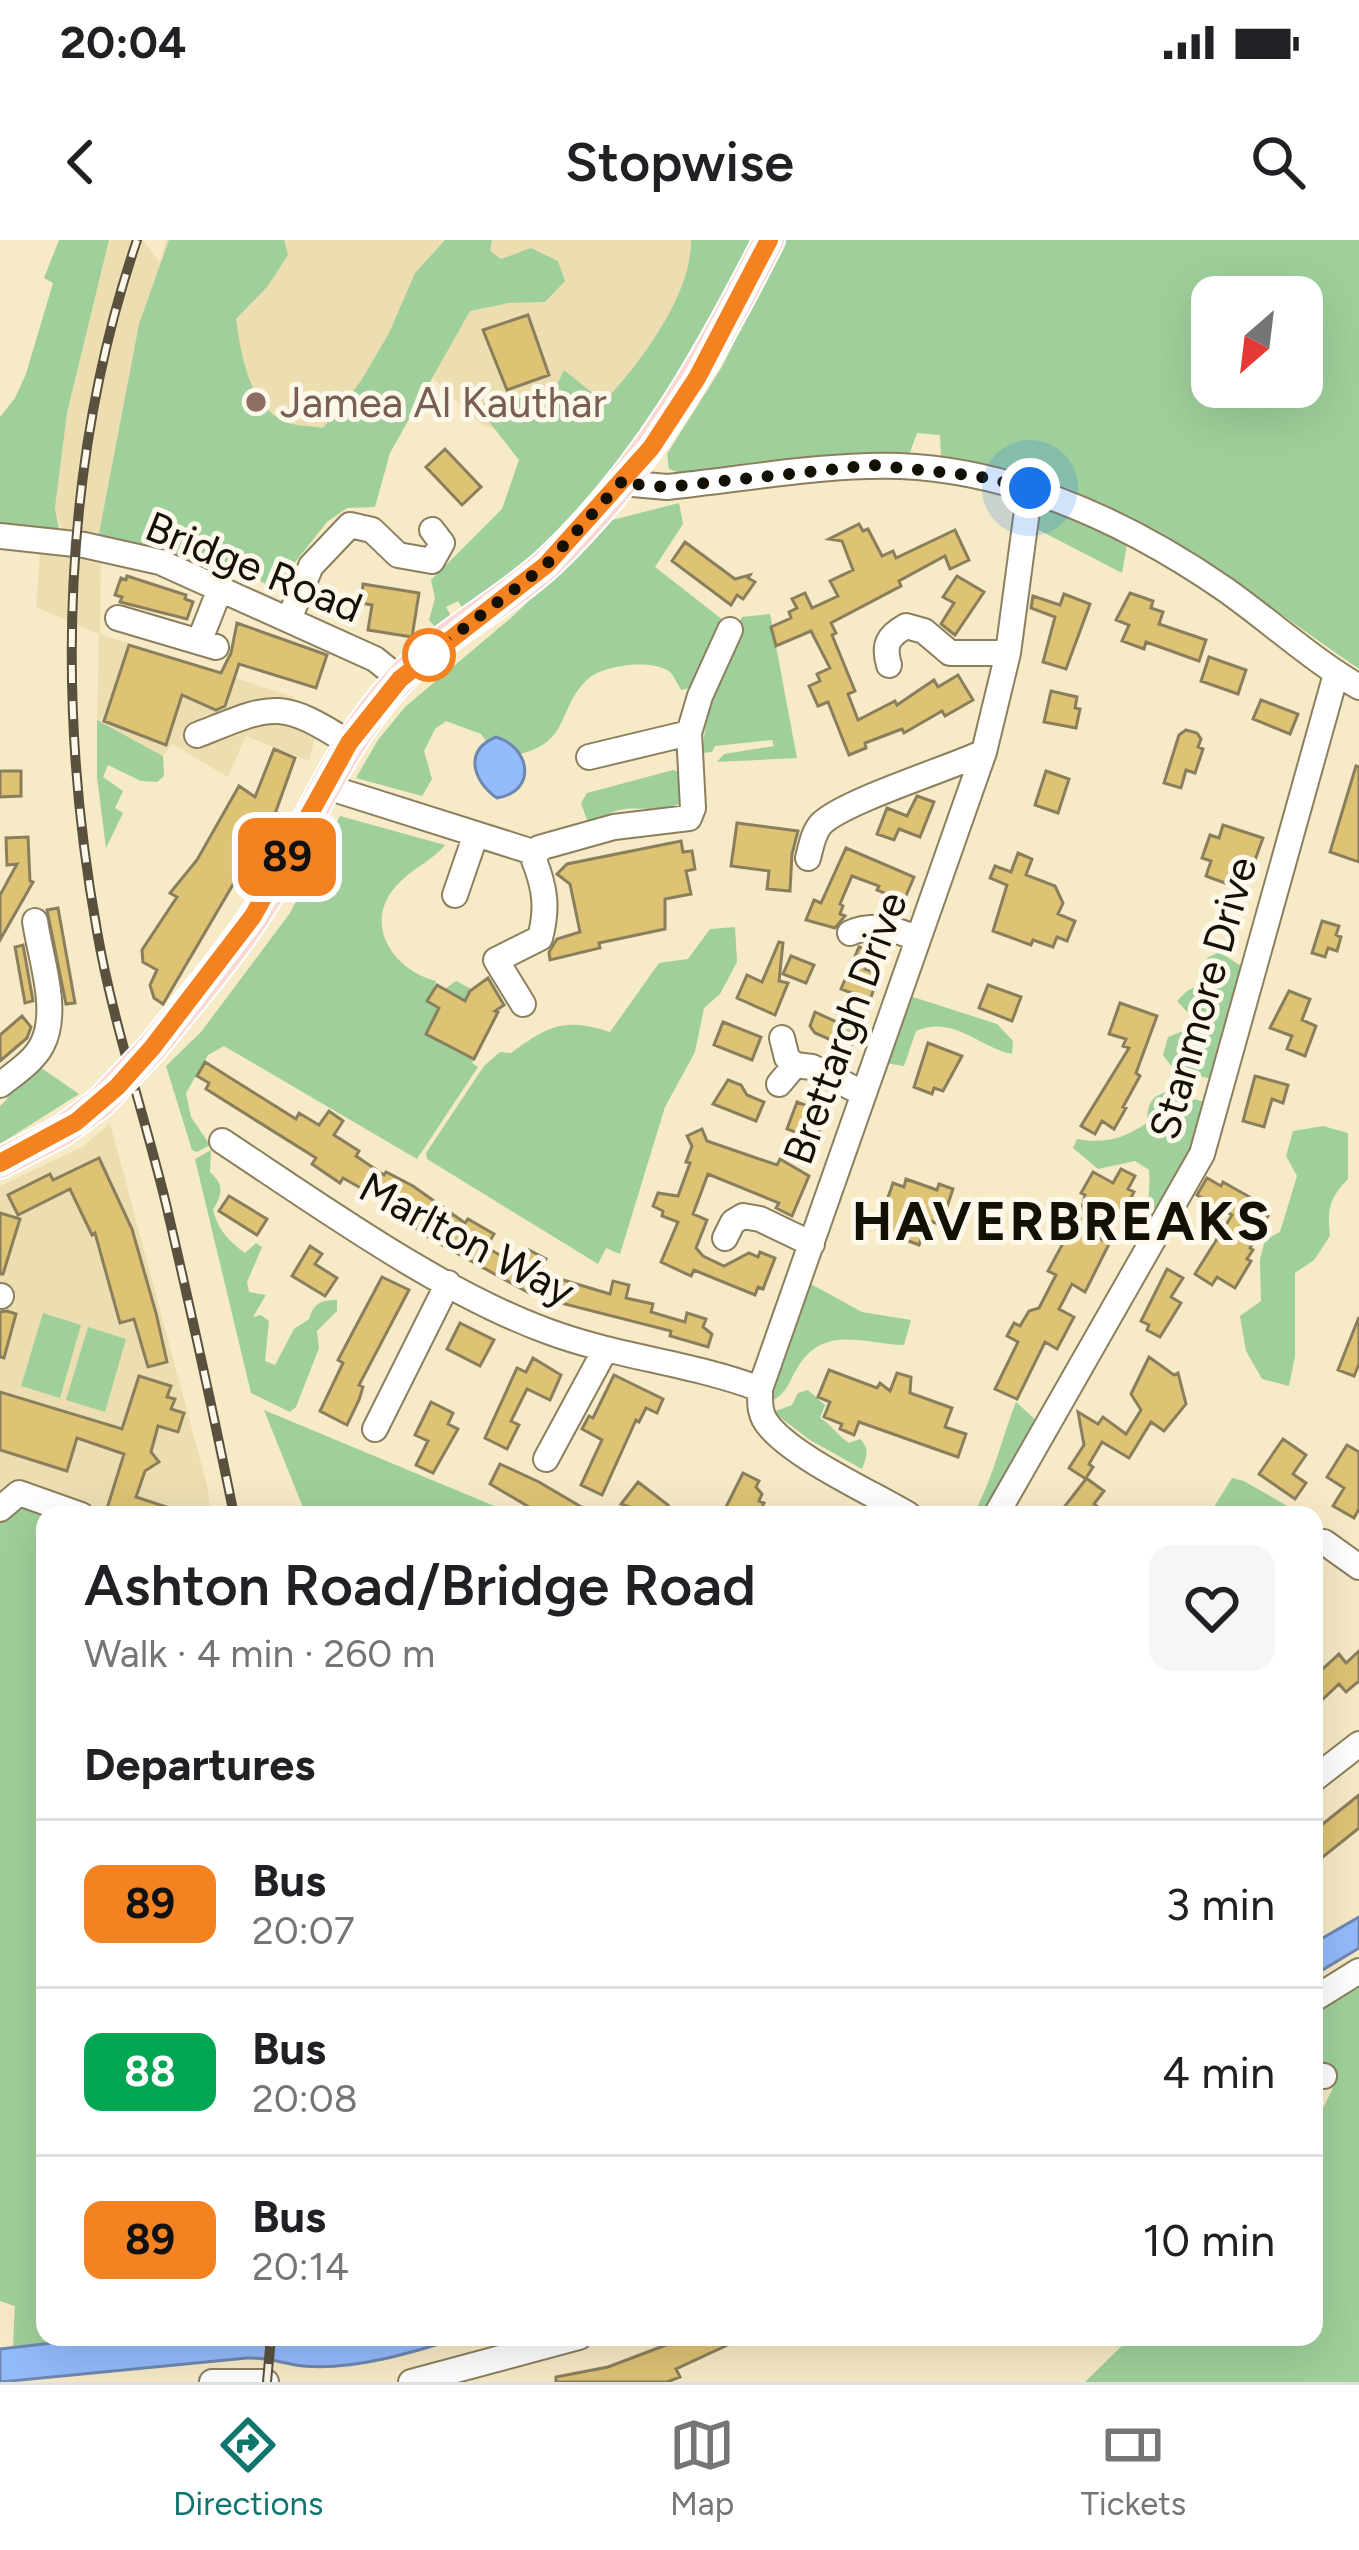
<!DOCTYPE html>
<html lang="en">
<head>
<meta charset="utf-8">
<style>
  :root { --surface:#fff; --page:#f6f6f6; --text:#202124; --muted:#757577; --line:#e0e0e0; --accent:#0f766e }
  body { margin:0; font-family:Figtree,sans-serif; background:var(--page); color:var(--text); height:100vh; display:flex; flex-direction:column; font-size:45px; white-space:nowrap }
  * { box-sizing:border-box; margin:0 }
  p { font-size:39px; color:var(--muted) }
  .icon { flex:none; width:66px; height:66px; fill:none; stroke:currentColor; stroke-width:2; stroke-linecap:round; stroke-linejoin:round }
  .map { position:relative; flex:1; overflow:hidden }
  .panel { position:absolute; left:36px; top:1266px; width:1287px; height:840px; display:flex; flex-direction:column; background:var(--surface); border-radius:24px; box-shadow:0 12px 48px #0002 }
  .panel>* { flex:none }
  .badge { padding:0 24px; border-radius:18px; font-size:42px; line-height:78px }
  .needle { width:78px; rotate:208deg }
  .buttons { position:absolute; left:1191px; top:36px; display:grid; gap:24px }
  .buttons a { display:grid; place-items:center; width:132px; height:132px; border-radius:24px; background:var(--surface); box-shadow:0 12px 48px #0002; font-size:60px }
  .you { position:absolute; width:60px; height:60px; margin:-30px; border:9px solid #fff; border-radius:50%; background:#1a73e8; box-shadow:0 0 0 18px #1a73e833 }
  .map>.badge { position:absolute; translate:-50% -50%; box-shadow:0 0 0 6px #fff }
  h2 { padding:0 48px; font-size:45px; line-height:108px }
  .round { display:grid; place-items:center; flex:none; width:126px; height:126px; border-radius:24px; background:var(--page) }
  .overview { display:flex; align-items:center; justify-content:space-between; height:204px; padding:0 48px }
  h1 { font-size:57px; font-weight:600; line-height:90px }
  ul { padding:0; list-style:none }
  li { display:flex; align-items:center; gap:36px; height:168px; padding:0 48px; border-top:3px solid var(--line) }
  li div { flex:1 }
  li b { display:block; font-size:45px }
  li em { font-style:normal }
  li .badge { min-width:132px; font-weight:700; text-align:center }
  .status { display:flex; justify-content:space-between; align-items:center; height:84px; padding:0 60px; background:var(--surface); direction:ltr }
  .status svg { height:33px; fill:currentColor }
  header { display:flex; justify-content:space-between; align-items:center; height:156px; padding:0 48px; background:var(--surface); font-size:54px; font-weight:600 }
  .tabs { display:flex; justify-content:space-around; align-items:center; height:168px; border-top:3px solid var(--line); background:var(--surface); font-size:33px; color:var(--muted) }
  .tabs a { display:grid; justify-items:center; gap:6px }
  .tabs .current { color:var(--accent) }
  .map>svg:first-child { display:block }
  .built { fill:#eddeb2 }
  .green { fill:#9fd09b; fill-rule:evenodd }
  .water { fill:#94bbfc; stroke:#6e88b2; stroke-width:3 }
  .building { fill:#dec375; stroke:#8a7f5d; stroke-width:3 }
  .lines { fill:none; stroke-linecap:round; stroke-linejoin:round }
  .minor-casing { stroke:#8b7f5e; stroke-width:28 }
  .major-casing { stroke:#fff; stroke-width:34 }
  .minor { stroke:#fff; stroke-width:24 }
  .major { stroke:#f8d9d4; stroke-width:30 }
  .rail-casing { stroke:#59513e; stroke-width:10 }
  .rail { stroke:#fdf8ea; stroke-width:6; stroke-dasharray:18; stroke-linecap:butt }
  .major-bridge-casing { stroke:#fff; stroke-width:34; stroke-linecap:butt }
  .major-bridge { stroke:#f8d9d4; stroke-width:30 }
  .line-casing { stroke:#fff; stroke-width:27 }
  .line { stroke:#f58220; stroke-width:18 }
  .walk { stroke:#151004; stroke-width:12; stroke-dasharray:0 21.6 }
  .education-dot { fill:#8d6e63; stroke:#fdf8ea; stroke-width:4.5 }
  .stop-dot { fill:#fff; stroke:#f58220; stroke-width:6 }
  .labels { text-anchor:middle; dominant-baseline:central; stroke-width:10; stroke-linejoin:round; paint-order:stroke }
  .education-label { font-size:42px; fill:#785e54; stroke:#fdf8ea; text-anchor:start }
  .street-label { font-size:42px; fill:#151004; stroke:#fdf8ea }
  .district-label { font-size:54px; font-weight:bold; letter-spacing:3px; fill:#151004; stroke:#fdf8ea }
</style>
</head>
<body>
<div class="status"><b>20:04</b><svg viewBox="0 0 49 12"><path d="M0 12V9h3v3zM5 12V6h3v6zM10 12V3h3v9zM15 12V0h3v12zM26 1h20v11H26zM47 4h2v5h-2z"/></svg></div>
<header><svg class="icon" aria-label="back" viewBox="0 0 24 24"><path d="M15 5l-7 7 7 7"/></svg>Stopwise<svg class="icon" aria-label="search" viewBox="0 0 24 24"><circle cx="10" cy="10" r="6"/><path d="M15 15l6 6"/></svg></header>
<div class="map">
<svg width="1359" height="2142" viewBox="0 0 1359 2142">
  <rect width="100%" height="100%" fill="#f7eac6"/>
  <path class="built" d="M109 0H143L160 22 166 0H756L683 138 511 192 483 186 414 120 224 270 205 326 135 305 84 297V320L101 324 100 394 294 457 292 465 321 476 309 521 246 496 228 537 172 504 163 516 97 480 99 394 36 367 40 312 59 308 61 287 55 268 67 173Z
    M110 883 207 1245 211 1275H45V2097H104L13 2106 15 2066 0 2061V946L82 907Z"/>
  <path class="green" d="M59 0H109L67 173 55 268 60 293 0 289V177L15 158 26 134 53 43 44 38Z
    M169 0H284L288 15 267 47 236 79C241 113 248 165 285 182 295 186 312 186 323 188L361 141 389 93 415 33 445 0H492L490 11 501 19 531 8 558 21 565 41 545 62 509 63 470 71 390 213 375 267 347 268 327 282 274 349 229 323 205 326 135 305 98 299 139 84Z
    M691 0H756C687 144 594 278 464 371L458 361 446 367 452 378 435 387 429 380 435 358 431 340 502 269 519 220 476 165 553 153 564 130 596 156 607 159C642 120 692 54 691 0Z
    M784 0H1359V429C1223 336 1112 237 941 216L940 195 917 193 909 215 814 216 680 233 669 229 667 214 723 125ZM1212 57H1302V147H1212Z
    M1045 262 1127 304 1122 333 1033 287 1035 270Z
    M679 263 683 284 655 327 723 380 694 447 681 450C680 448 673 435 671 433 654 418 604 425 588 439 557 467 571 502 520 514L503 498 486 501 481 494 446 481 435 489 424 511 432 539 422 556 356 538 378 500 405 467 511 378 612 280Z
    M770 374 797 518 717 522 724 514 774 506 772 500 715 506 712 512 702 513 711 445 742 377Z
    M97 480 163 516 164 536 157 542 141 541 108 525 103 537 123 551 115 568 123 573 106 608 97 537Z
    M673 530 681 533 684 553 679 564C650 577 623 557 598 582L587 580 581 563 587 553Z
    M340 576 445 605C434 619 414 628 401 641 360 679 390 729 436 741L428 762 436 766 445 749 456 741 471 749 453 783 474 819 472 823 478 827 417 919 224 806 208 815 186 853 191 877 210 905 197 912 192 910 166 826 201 792 290 673Z
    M735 687 737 722 720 754 704 768 695 812 665 867 620 1014 606 1008 598 1024 427 919 426 913 484 826 500 812 511 813C548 786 564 777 610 792L659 723 688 719 710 689Z
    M1219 712 1243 727 1213 840 1172 827 1163 815 1168 797 1188 789 1194 779 1177 761 1187 751 1208 740 1207 718Z
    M910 756 997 784 1013 801 1012 814C978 807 954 775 916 791L904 826 885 823Z
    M37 825 79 854 0 904V866L7 859 9 848Z
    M1169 851 1207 863 1189 914 1150 980C1146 963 1151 948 1149 930L1135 921 1098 929 1073 908 1077 899C1104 904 1123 899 1147 883 1147 864 1151 856 1169 851Z
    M1323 886 1348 893V939C1329 958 1327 970 1330 996L1314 1020 1295 1033V1116L1289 1146 1262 1139 1246 1111 1240 1076 1261 1061 1260 1019 1265 1000 1280 992 1297 936 1286 916 1293 891Z
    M211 910 210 932C225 946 222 953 213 970 219 991 228 1000 245 1013L256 1003 262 1007 247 1042 249 1052 266 1055 253 1077 261 1075 269 1081 265 1121 275 1125 294 1089 309 1079C314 1063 321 1060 337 1060V1071L317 1091 319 1108 296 1167 290 1172 251 1153 195 919Z
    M809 1043 862 1072 911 1080 904 1105C862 1104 823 1083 796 1130 788 1144 787 1153 772 1161L769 1152Z
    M43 1073 81 1085 60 1158 21 1146Z
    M88 1087 126 1099 105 1172 66 1160Z
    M808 1150 825 1165 820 1178C832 1185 837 1195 849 1203L860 1199C870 1209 867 1217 862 1229L810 1200 773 1172 792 1165 798 1153Z
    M1016 1162 1037 1181 989 1275H973C993 1239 1001 1200 1016 1162Z
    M264 1170 516 1275H306Z
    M1232 1238 1244 1241 1303 1275H1209Z
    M17 1262 51 1275H45V2097H104L13 2106 15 2066 0 2061V1278Z
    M1359 1742V2142H1085L1131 2097H1314V1886L1333 1848 1334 1830 1314 1828V1768Z"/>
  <path class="water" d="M496 497C530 507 538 551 497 558 473 541 463 511 496 497Z
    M1359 1677V1708L1314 1735V1703Z
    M104 2097H461C415 2112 352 2131 303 2126 284 2124 268 2117 247 2118L0 2142V2109Z"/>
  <path class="building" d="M528 75 549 135 507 150 483 90Z
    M445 209 481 247 462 265 426 227Z
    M859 284 863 291 868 289 882 316 893 311 896 318 955 290 969 320 950 329 945 316 899 341 901 346 831 383 836 393 832 395 855 451 848 454 858 480 895 461 897 465 934 440 938 447 958 435 973 460 945 476 942 471 904 493 902 489 865 503 866 508 849 515 828 462 818 466 809 446 820 441 817 434 830 428 811 391 776 406 771 387 791 378 789 372 797 368 792 359 805 353 812 368 838 356 830 341 853 330 842 301 829 299Z
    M685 302 735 339 750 335 748 338 755 342 743 359 737 355 731 365 672 321Z
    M127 336 186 355 185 359 193 362 187 379 120 362 122 357 115 355 121 338 126 340Z
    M957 336 984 352 955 395 941 384 954 363 943 357Z
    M363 344 419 353 412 397 368 390 372 365 361 363Z
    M1130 353 1153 361 1151 368 1163 372 1159 384 1206 400 1199 421 1146 402 1144 409 1122 401 1129 385 1116 380Z
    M1064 354 1090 364 1066 429 1043 422 1055 377 1031 368 1033 356 1060 365Z
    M237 383 327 415 316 448 239 424 225 466 216 470 182 455 166 505 104 481 129 405 221 433 231 413Z
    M1209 417 1246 430 1238 454 1201 441Z
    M1051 451 1077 457 1075 468 1080 469 1076 488 1044 482Z
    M1261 460 1298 474 1290 494 1253 479Z
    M1186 490 1197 493 1201 499 1198 507 1203 509 1195 533 1186 530 1181 548 1164 543 1179 495Z
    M274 509 295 518 276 571 163 764 154 758 150 745 157 730 143 722 142 710 177 657 170 653 197 620 239 546 255 557Z
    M1356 526 1359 527V622L1330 612Z
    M0 531H21V556L0 557Z
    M1046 531 1069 539 1058 573 1035 565Z
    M917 556 934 562 920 597 899 589 894 600 877 594 887 568 907 576Z
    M737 583 798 591 792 614 790 651 767 649 769 631 731 626Z
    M1223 585 1263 598 1244 650 1206 636 1211 621 1202 618 1210 595 1219 598Z
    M28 597 30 641 33 642 0 700V655L17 624 7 625 6 598Z
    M681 601 683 612 692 611 695 629 686 631 691 654 665 659V689L599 703 600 708 550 720 549 712 557 699 580 692 570 644 557 634 567 624Z
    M846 608 914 637 898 674 881 669 887 654 877 650 879 646 852 636 840 664 843 666 840 674 845 676 835 688 806 680 814 660 821 663Z
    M1018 613 1032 619 1026 635 1055 646 1063 663 1058 674 1075 681 1067 701 1057 697 1053 707 1033 700 1031 705 993 691 1007 645 990 638 995 626 1011 632Z
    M58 668 75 763 66 764 47 670Z
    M1322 681 1339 686 1336 695 1341 697 1337 711 1328 708 1325 717 1312 713Z
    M779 702 783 703 779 741 788 743 775 775 737 758 747 735 762 742Z
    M23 705 33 761 25 763 15 707Z
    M859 707 872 712 865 729 879 734 870 760 841 749Z
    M791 716 814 725 806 743 783 734Z
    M488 738 504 765 495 771 498 772 474 819 426 794 439 768 427 761 437 745 465 761 470 751Z
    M988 745 1021 757 1012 781 979 768Z
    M1289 751 1310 759 1302 780 1316 786 1305 816 1287 809 1292 796 1270 788Z
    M1120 763 1157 776 1136 833 1140 836 1123 867 1126 868 1114 889 1102 881 1095 894 1081 886 1129 808 1123 806 1126 799 1109 794Z
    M815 772 856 791 852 804 847 802 845 806 815 793 810 786Z
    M22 776 31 787 27 798 0 821V795Z
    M723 782 761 797 752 820 714 805Z
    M928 803 962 816 943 851 934 848 932 854 914 847Z
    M205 822 296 879 299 873 319 885 329 871 343 881 334 895 359 911 356 916 384 935 386 932 413 946 465 983 468 979 494 994 486 1007 520 1027 529 1010 546 1019 529 1053 433 1000 408 983 412 977 343 938 340 943 312 924 316 918 206 849 209 843 197 836Z
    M1255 836 1288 845 1283 863 1272 859 1264 887 1243 881Z
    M728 840 741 845 747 855 764 862 756 881 713 864Z
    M797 862 815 869 810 883 821 887 816 900 787 889Z
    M702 889 707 901 777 925 780 919 809 936 792 976 776 968 779 963 708 934 693 974 707 980 696 1008 703 1016 724 1026 749 1013 758 1017 760 1012 775 1018 763 1049 758 1047 755 1055 694 1030 691 1036 661 1022 678 982 662 976 663 971 653 966 658 953 678 956 690 923 686 922 692 906 687 896Z
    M99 918 132 989 156 1073 167 1122 148 1127 134 1079 120 1083 95 993 92 995 70 949 18 975 8 955 50 934 53 940Z
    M1121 929 1135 936 1128 949 1134 952 1121 976 1106 969 1093 994 1109 1004 1085 1052 1072 1044 1059 1069 1074 1077 1057 1109 1045 1102 1017 1159 995 1149 1018 1102 1007 1096 1014 1083 1020 1086 1029 1071 1039 1068 1056 1035 1048 1031 1082 968 1085 955 1081 953 1093 932 1113 943Z
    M1207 938 1221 946 1223 942 1262 964 1259 970 1268 976 1250 1008 1253 1010 1247 1019 1251 1021 1235 1048 1217 1037 1212 1045 1195 1034 1232 975 1197 955Z
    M906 939 937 950 939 944 953 949 941 985 928 980 919 1005 877 989 893 943 904 947Z
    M229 956 267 979 257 995 219 971Z
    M0 973 20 979 3 1034H0Z
    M310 1006 322 1014 315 1024 337 1038 325 1056 292 1036Z
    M1167 1029 1183 1038 1171 1057 1181 1063 1160 1097 1147 1090 1149 1085 1141 1081Z
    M382 1037 409 1050 359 1145 363 1147 359 1160 347 1185 320 1171 343 1123 338 1120Z
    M560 1039 610 1054 613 1041 629 1045 626 1058 653 1064 651 1072 685 1082 687 1073 706 1079 703 1087 712 1094 708 1107 670 1096 671 1091 553 1061Z
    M7 1071 16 1074 4 1118 0 1117V1072Z
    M1359 1077V1124L1354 1136 1338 1130Z
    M460 1083 494 1100 480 1126 447 1109Z
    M1149 1117 1174 1135 1178 1133 1186 1164 1164 1191 1151 1182 1129 1218 1102 1202 1089 1224 1093 1227 1086 1238 1104 1251 1094 1264 1108 1275H1058L1086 1239 1069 1228 1084 1205 1078 1172 1098 1184 1103 1177 1126 1194 1141 1170 1131 1154Z
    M533 1118 561 1135 550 1160 527 1149 511 1181 519 1185 507 1209 485 1198 517 1128 526 1132Z
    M829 1130 877 1148 880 1143 890 1151 897 1133 911 1137 910 1153 952 1168 945 1187 966 1194 958 1217 859 1182 854 1195 840 1189 842 1184 824 1177 830 1162 818 1157Z
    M614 1135 663 1159 657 1173 646 1168 639 1182 636 1180 602 1255 581 1245 602 1200 582 1189 589 1176 593 1178Z
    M139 1136 171 1146 167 1157 175 1159 171 1169 184 1173 178 1192 158 1186 151 1212 159 1222 145 1231 136 1257 182 1272V1275H105L124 1214 77 1198 67 1231 0 1210V1152L122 1189Z
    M431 1162 453 1173 448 1184 458 1189 433 1233 416 1225 428 1201 415 1195Z
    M1283 1199 1306 1215 1293 1234 1306 1243 1295 1259 1259 1234Z
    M1347 1205 1359 1212V1269L1354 1278 1333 1266 1344 1248 1327 1237Z
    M500 1224 539 1242 595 1275H545L529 1267 490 1244Z
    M743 1233 759 1241 756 1247 762 1254 759 1261 764 1263 758 1275H722Z
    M638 1242 668 1265 660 1275H620L627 1266 621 1264Z
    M1359 1411V1441L1346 1452 1339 1444 1322 1460 1314 1452V1437L1339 1414 1346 1423Z
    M1359 1555V1588L1314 1624V1591Z
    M687 2097H745L676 2129 680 2137 667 2142H556V2137L608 2127Z"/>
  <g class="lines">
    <defs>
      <path id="minor" d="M625 238 633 244 667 247C734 240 801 228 868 226 996 221 1122 278 1226 350 1271 382 1311 419 1359 447
        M0 296 84 305 160 322 375 419 400 439
        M118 378 216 407
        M289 379 311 326 350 285 372 290 398 315 432 321 442 303 432 290
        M199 402 220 349
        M889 425C883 405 888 396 906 386L924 391 950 413H1008
        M197 495C271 466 278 457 349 503
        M589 517 689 493
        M324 546 536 613
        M808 618C811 607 813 593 821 584 844 561 948 529 984 512
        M455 655 476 594
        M850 693C873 683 896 689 918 699
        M523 764 496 720 540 698C548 668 545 648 534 620L539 608 614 587 689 578 693 568 689 493 700 456 730 390
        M782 798 787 818 795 825 812 827 862 853
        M779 844 795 825
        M0 845C14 834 34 821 42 805 60 771 40 717 35 681
        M222 901C319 965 440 1052 547 1091 616 1117 692 1123 760 1149
        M725 998 733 982 743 976 760 979 812 1004
        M0 1056H1
        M375 1189 448 1043
        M546 1219 605 1110
        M0 1269 19 1253 81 1275
        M909 1275C872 1253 795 1218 769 1186 759 1175 760 1163 760 1149L984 512 1008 413 1030 248
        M996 1275 1202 914 1336 434
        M1324 1302 1359 1327
        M1314 1539 1359 1504
        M1314 1759 1359 1731
        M1314 1836H1324
        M212 2142H266
        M411 2142 579 2097"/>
      <path id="major" d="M152 808C193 757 239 705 272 648 312 576 342 500 400 439 443 393 504 364 550 321 647 229 709 118 769 0
        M0 923 62 891 101 862"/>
    </defs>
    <use href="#minor" class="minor-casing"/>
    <use href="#major" class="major-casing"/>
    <use href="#minor" class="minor"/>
    <use href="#major" class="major"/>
    <defs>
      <path id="rail" d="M137 0C62 221 56 463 97 691 113 784 144 873 166 964 190 1067 213 1171 234 1275
        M267 2142 271 2097"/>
    </defs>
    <use href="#rail" class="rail-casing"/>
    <use href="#rail" class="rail"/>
    <defs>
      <path id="major-bridge" d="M101 862 152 808"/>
    </defs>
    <use href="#major-bridge" class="major-bridge-casing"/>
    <use href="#major-bridge" class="major-bridge"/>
  </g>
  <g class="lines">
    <defs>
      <path id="line" d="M0 923 76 882 117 847 152 808 253 676 349 503 400 439 546 325 651 208 697 138 769 0"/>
    </defs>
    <use href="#line" class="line-casing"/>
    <use href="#line" class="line"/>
    <path class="walk" d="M429 415 546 325 625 238 633 244 667 247 873 225 977 236 1030 248"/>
  </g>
  <circle class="education-dot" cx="256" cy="162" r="12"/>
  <circle class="stop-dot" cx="429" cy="415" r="24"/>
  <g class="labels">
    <g class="education-label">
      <text x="280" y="162">Jamea Al Kauthar</text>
    </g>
    <g class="street-label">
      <text transform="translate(254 327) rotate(22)">Bridge Road</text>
      <text transform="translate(1203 758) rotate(-74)">Stanmore Drive</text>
      <text transform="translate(845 788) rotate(-70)">Brettargh Drive</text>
      <text transform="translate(467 999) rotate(28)">Marlton Way</text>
    </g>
    <g class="district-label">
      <text x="1062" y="981">HAVERBREAKS</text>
    </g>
  </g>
</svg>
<div class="buttons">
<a><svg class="needle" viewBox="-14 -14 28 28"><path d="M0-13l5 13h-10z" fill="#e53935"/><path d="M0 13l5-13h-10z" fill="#757577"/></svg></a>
</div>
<div class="you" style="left:1030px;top:248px"></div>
<b class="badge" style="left:287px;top:617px;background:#f58220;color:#111">89</b>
<section class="panel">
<div class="overview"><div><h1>Ashton Road/Bridge Road</h1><p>Walk · 4 min · 260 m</p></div><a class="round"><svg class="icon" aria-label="heart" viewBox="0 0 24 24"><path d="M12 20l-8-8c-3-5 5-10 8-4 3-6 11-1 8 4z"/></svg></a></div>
<h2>Departures</h2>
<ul>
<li><span class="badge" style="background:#f58220;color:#111">89</span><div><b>Bus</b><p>20:07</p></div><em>3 min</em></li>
<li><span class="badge" style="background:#00a651;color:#fff">88</span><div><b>Bus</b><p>20:08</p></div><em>4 min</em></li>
<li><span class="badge" style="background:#f58220;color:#111">89</span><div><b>Bus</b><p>20:14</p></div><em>10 min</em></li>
</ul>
</section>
</div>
<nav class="tabs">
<a class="current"><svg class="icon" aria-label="directions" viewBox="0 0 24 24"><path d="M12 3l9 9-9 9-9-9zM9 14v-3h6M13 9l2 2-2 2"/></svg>Directions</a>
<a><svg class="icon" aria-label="map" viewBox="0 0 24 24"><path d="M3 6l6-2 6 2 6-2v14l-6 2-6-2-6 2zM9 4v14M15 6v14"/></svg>Map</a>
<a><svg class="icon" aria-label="tickets" viewBox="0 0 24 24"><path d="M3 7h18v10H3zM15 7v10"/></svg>Tickets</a>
</nav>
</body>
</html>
